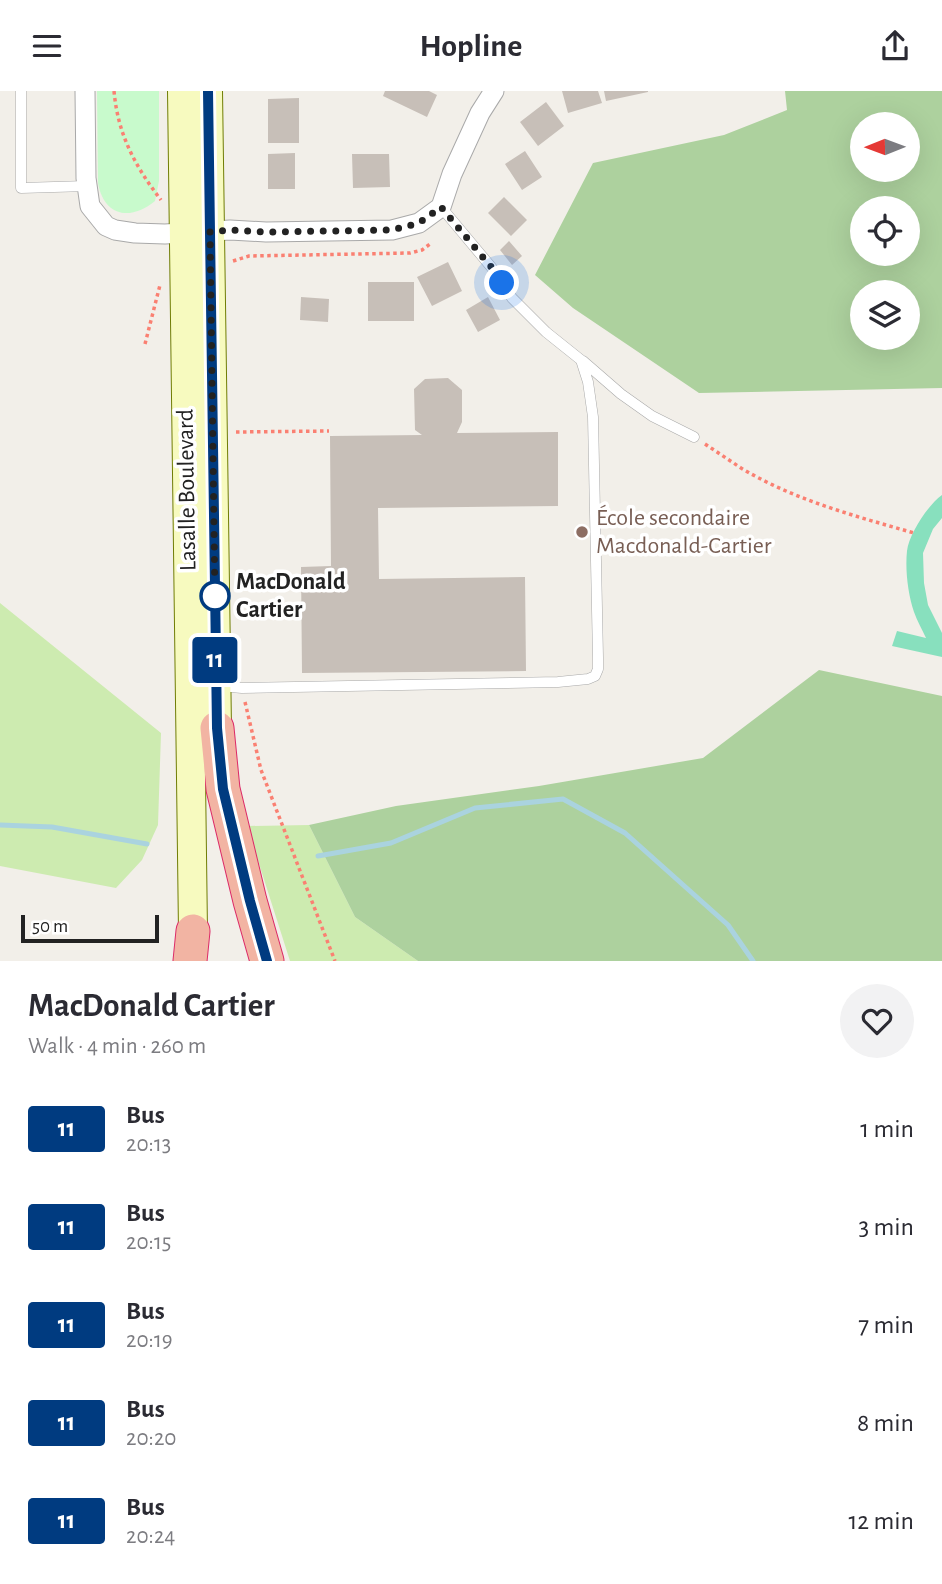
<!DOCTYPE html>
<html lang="en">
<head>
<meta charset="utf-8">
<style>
  :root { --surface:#fff; --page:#f2f2f3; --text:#2b2b33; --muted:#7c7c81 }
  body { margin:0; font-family:"Alegreya Sans",sans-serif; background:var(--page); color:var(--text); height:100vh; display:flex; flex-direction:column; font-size:26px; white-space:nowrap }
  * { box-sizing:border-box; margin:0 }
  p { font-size:23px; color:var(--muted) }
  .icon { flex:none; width:38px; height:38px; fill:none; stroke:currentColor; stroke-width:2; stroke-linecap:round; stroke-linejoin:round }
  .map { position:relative; height:870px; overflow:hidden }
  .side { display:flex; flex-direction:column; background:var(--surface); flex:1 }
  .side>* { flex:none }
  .badge { padding:0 14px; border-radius:5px; font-size:24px; line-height:46px }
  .needle { width:46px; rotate:269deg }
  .controls { position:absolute; left:850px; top:21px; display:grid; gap:14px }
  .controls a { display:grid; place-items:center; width:70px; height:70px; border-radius:50%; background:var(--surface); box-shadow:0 7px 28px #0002; font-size:35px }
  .scale { position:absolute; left:21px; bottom:18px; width:138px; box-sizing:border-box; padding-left:7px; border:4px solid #222; border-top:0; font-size:19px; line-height:24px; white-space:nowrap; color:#222; -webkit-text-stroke:5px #fff; paint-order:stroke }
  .you { position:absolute; width:35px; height:35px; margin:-18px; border:5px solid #fff; border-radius:50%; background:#1a73e8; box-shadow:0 0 0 10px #1a73e833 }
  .map>.badge { position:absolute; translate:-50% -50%; box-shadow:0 0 0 4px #fff }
  .round { display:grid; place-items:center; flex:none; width:74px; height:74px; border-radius:37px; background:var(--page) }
  .summary { display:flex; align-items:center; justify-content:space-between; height:119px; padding:0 28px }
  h1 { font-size:33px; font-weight:700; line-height:52px }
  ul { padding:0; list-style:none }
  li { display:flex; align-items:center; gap:21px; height:98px; padding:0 28px }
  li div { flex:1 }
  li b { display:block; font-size:26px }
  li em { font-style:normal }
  li .badge { min-width:77px; font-weight:700; text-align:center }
  header { display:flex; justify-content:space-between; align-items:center; height:91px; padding:0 28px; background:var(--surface); font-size:32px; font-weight:700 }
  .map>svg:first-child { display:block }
  .grass { fill:#cdebb0 }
  .forest { fill:#add19e; fill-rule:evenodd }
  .park { fill:#c8facc }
  .pitch { fill:#88e0be }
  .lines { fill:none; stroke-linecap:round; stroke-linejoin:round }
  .stream { stroke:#aad3df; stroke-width:5 }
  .building { fill:#c7bfb8 }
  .service-casing { stroke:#a9a9a9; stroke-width:11 }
  .minor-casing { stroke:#a9a9a9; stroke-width:21 }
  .secondary-casing { stroke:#707d05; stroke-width:30 }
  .trunk-casing { stroke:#dc2a67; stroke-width:35 }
  .path { stroke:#fa8072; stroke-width:3.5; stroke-dasharray:3.5 3.5; stroke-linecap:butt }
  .service { stroke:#fff; stroke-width:10 }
  .minor { stroke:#fff; stroke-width:19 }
  .secondary { stroke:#f7fabf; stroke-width:28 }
  .trunk { stroke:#f2b4a3; stroke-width:33 }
  .line-casing { stroke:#fff; stroke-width:16 }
  .line { stroke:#003b80; stroke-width:10 }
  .walk { stroke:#222; stroke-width:7; stroke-dasharray:0 12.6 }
  .education-dot { fill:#8d6e63; stroke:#fff; stroke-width:2.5 }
  .stop-dot { fill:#fff; stroke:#003b80; stroke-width:3.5 }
  .labels { text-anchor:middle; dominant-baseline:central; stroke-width:7; stroke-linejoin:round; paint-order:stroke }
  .street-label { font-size:24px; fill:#222; stroke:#fff }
  .education-label { font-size:24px; fill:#785e54; stroke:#fff; text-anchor:start }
  .stop-label { font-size:24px; font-weight:bold; fill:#222; stroke:#fff; text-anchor:start }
</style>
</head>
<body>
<header><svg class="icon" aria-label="menu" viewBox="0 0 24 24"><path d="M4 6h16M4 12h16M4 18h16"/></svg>Hopline<svg class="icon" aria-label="share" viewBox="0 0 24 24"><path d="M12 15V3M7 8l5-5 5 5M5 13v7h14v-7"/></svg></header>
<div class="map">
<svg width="942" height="870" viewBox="0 0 942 870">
  <rect width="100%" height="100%" fill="#f2efe9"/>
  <path class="grass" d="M0 512 161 642 158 734 142 769 116 797 0 775Z
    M309 734 355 826 418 870H290L247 735Z"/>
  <path class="forest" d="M785 0H942V297L699 302 573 217 535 184 593 72 724 44 787 19ZM863 33H908V79H863ZM863 117H908V163H863ZM863 201H908V247H863Z
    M819 579 942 605V870H418L355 826 309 734 396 715 539 695 703 667Z"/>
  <path class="park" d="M97 0H159V90L155 110C131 130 104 126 98 92Z"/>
  <path class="pitch" d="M942 404V427L933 438 923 462 924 492 928 514 942 542V566L892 555 897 540 926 547C922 538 917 530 914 521 908 503 905 479 907 460 909 443 928 414 942 404Z"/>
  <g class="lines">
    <path class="stream" d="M0 734 52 736 147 753
      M318 765 391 752 475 717 563 708 625 742 728 834 753 870"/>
  </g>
  <path class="building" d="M385 0H429L437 4 427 26 383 5Z
    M562 0H598L602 12 568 22Z
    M604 0H648V1L606 10Z
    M299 7V52H268V8Z
    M546 11 564 35 538 55 520 31Z
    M525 60 542 86 522 99 505 73Z
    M295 62V98H268V63Z
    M352 63H389L390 96 353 97Z
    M504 106 527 129 511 145 488 122Z
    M509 150 522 165 512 174 500 159Z
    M448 171 462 200 432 215 417 186Z
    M368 191H414V230H368Z
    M301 206 329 208 328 231 300 229Z
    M488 206 500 229 478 241 466 219Z
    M448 287 462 299V331L457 342 558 341V415L378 417 379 488 525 486 526 580 302 582 301 476 331 475 330 345 422 344 415 339 414 298 425 288Z"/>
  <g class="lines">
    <defs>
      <path id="service" d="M21 0V97L87 95
        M583 270 621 303 652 325 694 346
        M220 595 242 597 558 591 588 588 595 585 598 578V566L593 326 588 291 581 269 546 241 512 207 492 177 441 116"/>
      <path id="minor" d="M85 0 86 87 90 115 106 135 115 139 135 142 165 143 230 139 266 141 392 139 419 132 441 116 452 83 480 22 494 0"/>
      <path id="secondary" d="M182 0 193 840
        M208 0 217 637"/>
      <path id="trunk" d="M217 637 223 698 250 810 267 870
        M190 870 193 840"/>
    </defs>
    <use href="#service" class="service-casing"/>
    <use href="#minor" class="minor-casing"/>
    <use href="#secondary" class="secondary-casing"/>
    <use href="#trunk" class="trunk-casing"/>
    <path class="path" d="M114 0C118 44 135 75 161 109
      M233 170 249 165 410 162 422 159 430 153
      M145 253 160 194
      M236 341 329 340
      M705 353C717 361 729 369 741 377 794 409 855 425 914 442
      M245 611 261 679 335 870"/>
    <use href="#service" class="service"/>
    <use href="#minor" class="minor"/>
    <use href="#secondary" class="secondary"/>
    <use href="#trunk" class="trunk"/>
  </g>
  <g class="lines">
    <defs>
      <path id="line" d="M208 0 217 637 223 698 250 810 267 870"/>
    </defs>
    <use href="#line" class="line-casing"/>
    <use href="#line" class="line"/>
    <path class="walk" d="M215 505V512L210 141 230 139 266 141 392 139 419 132 441 116 492 177 502 192"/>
  </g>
  <circle class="education-dot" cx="582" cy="441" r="7"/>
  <circle class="stop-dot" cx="215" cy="505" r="14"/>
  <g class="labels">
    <g class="street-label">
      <text transform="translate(187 399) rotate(-91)">Lasalle Boulevard</text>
    </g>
    <g class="education-label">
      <text x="596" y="427">École secondaire<tspan x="596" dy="28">Macdonald-Cartier</tspan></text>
    </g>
    <g class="stop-label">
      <text x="236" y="491">MacDonald<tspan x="236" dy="28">Cartier</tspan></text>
    </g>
  </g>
</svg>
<div class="controls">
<a><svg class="needle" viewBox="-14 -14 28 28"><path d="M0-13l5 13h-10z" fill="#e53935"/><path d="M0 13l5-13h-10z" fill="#7c7c81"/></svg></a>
<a><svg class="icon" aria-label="locate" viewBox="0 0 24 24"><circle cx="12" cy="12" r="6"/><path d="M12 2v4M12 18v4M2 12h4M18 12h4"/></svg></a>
<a><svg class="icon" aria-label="layers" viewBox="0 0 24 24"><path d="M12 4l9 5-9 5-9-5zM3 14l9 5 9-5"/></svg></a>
</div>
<div class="scale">50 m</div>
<div class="you" style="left:502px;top:192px"></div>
<b class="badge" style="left:215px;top:569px;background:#003b80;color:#fff">11</b>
</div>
<section class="side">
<div class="summary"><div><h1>MacDonald Cartier</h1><p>Walk · 4 min · 260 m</p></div><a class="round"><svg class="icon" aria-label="heart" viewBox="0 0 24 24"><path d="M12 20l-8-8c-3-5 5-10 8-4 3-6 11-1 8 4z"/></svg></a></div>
<ul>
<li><span class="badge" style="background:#003b80;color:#fff">11</span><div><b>Bus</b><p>20:13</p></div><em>1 min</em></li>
<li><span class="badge" style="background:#003b80;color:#fff">11</span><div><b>Bus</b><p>20:15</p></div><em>3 min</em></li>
<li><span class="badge" style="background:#003b80;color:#fff">11</span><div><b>Bus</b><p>20:19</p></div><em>7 min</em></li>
<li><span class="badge" style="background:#003b80;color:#fff">11</span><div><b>Bus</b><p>20:20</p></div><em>8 min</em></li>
<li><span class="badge" style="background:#003b80;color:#fff">11</span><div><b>Bus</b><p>20:24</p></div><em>12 min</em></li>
</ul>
</section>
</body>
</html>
